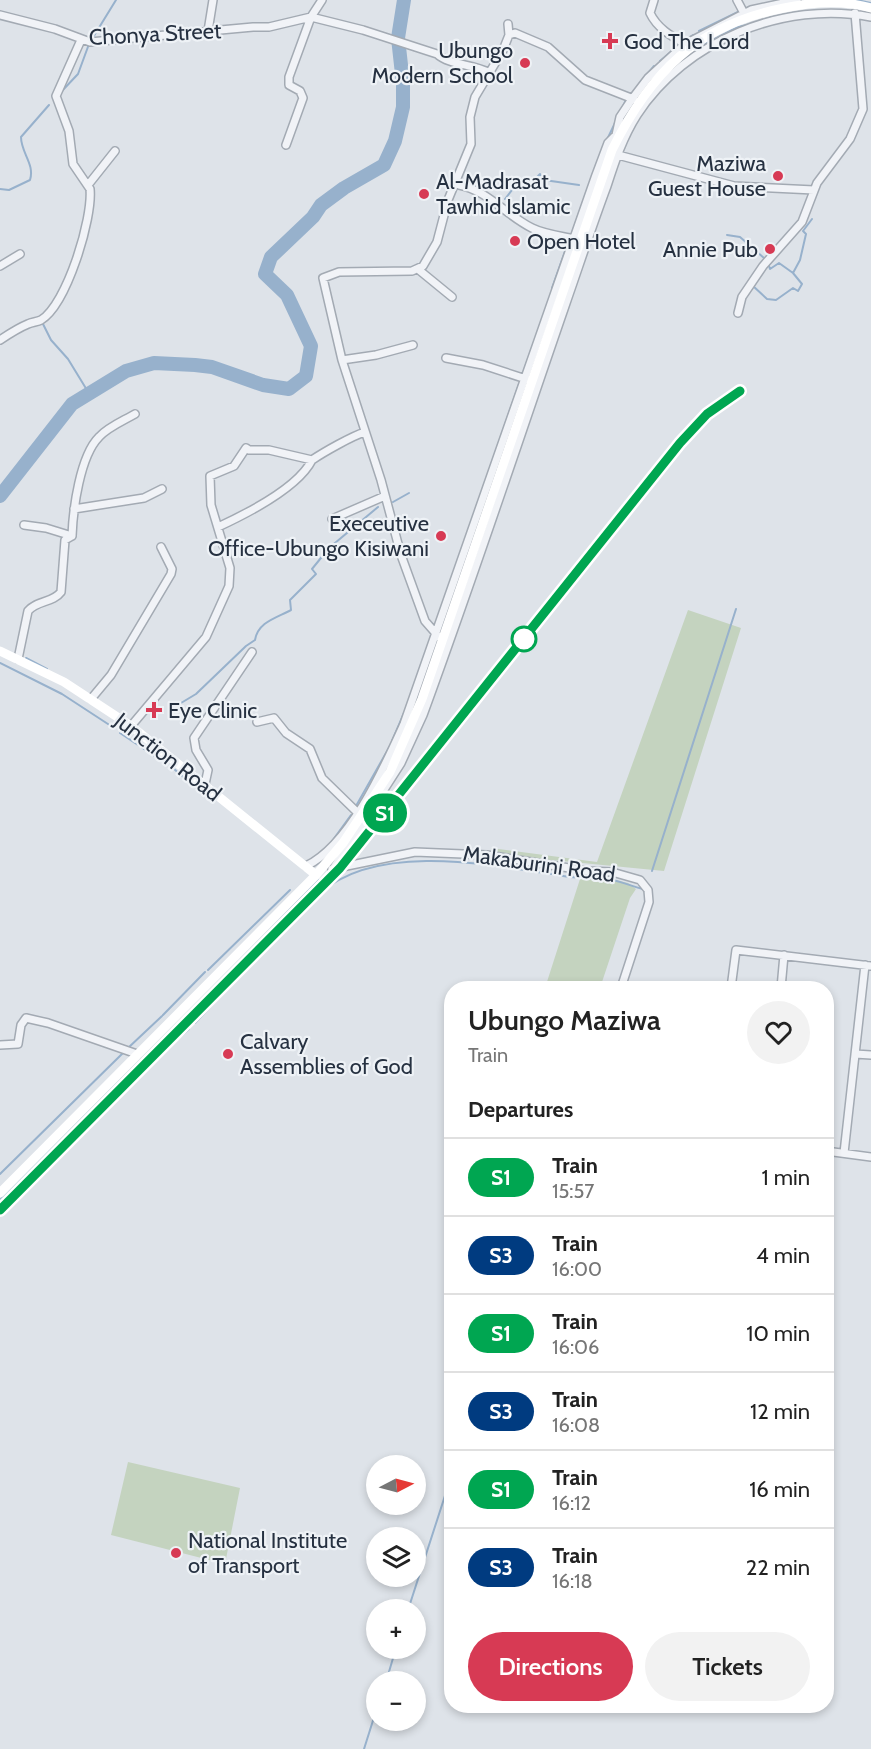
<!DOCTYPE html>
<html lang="en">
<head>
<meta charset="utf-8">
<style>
  :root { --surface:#fff; --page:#f2f2f2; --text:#222; --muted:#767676; --line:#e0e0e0; --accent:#d73a54 }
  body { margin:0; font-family:Cabin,sans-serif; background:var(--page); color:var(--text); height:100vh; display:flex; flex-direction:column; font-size:22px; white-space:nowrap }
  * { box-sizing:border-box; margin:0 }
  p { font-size:20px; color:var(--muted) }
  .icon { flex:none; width:33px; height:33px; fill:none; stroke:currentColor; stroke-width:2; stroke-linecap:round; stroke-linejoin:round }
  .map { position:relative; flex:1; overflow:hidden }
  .drawer { position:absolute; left:444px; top:981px; width:390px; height:732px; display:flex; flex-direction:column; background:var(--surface); border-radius:24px; box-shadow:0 3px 9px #0003 }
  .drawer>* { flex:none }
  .badge { padding:0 12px; border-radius:20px; font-size:21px; line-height:39px }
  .needle { width:39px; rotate:84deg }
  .controls { position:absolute; left:366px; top:1455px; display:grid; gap:12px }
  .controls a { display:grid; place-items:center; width:60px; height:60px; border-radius:50%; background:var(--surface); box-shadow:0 3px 9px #0003; font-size:30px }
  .map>.badge { position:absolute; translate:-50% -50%; box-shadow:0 0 0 3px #fff }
  h2 { padding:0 24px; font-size:22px; line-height:54px }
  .round { display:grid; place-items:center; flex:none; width:63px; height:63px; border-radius:32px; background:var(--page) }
  .summary { display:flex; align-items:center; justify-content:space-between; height:102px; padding:0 24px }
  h1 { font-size:28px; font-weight:600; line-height:45px }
  .cta { display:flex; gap:12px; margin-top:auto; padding:12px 24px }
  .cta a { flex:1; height:69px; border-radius:36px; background:var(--accent); color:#fff; font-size:24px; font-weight:600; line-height:69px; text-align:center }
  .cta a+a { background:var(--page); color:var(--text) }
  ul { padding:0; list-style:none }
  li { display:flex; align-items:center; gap:18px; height:78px; padding:0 24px; border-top:2px solid var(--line) }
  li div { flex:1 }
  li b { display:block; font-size:22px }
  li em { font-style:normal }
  li .badge { min-width:66px; font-weight:700; text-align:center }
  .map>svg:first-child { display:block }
  .green { fill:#c4d3bf }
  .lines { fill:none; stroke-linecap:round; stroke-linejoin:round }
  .stream { stroke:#97b1cc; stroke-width:2 }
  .river { stroke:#97b1cc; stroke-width:14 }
  .minor-casing { stroke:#a3aab3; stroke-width:10 }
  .minor { stroke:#f1f3f7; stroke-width:7 }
  .secondary { stroke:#fff; stroke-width:9 }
  .rail-casing { stroke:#778294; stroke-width:4.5 }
  .rail { stroke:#eef2f6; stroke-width:2; stroke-dasharray:7; stroke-linecap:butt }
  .line-casing { stroke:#fff; stroke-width:14 }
  .line { stroke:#00a651; stroke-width:9 }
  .poi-dot { fill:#d73a54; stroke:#eef2f6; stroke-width:2 }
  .stop-dot { fill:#fff; stroke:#00a651; stroke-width:3 }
  .labels { text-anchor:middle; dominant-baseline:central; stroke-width:4.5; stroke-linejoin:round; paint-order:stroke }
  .street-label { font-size:22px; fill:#263141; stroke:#eef2f6 }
  .poi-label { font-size:22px; fill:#263141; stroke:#eef2f6; text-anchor:start }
</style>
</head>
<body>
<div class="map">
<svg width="871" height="1749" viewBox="0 0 871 1749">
  <rect width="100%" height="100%" fill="#dee3e9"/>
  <path class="green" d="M688 610 741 628 664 871 491 854V848L597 862Z
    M607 878 628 883 636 889 630 898 600 988H545L580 879Z
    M128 1462 240 1488 225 1564 111 1535Z"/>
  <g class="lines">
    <path class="stream" d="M857 0 871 3
      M699 31 740 11
      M92 39 116 0
      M685 41 693 35
      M697 48 738 27 798 13
      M660 61 678 46
      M641 82 654 66
      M61 92 78 74 89 44
      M603 148 626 100
      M0 189 9 190 30 180C35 164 21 153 21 137L49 105
      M505 199 516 185 536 178 540 174 544 180 579 185
      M572 233 591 179
      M727 235 740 237 764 258
      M768 263 770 269 779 263 793 273 800 260 806 234 803 231 812 219
      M753 286 767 299 776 300 793 288 798 291 802 284 793 273
      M552 288 569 240
      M42 322 51 340 68 359 90 395
      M523 373 534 342
      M393 502 409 493
      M471 523 519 384
      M26 658 47 669
      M0 663 62 694 111 726
      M181 703 196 694 246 646 255 640C258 622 276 618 291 610L290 600 316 574 312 569 329 548 378 507
      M120 733 165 763
      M392 741 404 713
      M174 769 208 798
      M356 806 390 746
      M330 844 351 815
      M652 871 736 609
      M208 970 290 890
      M617 988 620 980
      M188 1013 319 880
      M163 1015 205 972
      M195 1023C236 980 276 935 319 894 377 841 493 865 563 876 578 879 593 877 608 879 620 881 631 886 643 889
      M128 1048 162 1016
      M155 1059 189 1029
      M0 1174 124 1052
      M0 1200 177 1024
      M408 1610 452 1474
      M386 1682 396 1648
      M364 1749 376 1711"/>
    <path class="river" d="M0 496 72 404 126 371 154 363 195 365 212 367 263 385 289 389 306 376 311 346 287 295 265 274 271 257 313 217 321 205 344 188 384 165 395 141 403 107V83L398 38 404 0"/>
    <defs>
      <path id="minor" d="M654 0 650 13C657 28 671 36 685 44
        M737 0 746 17
        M0 15 55 29 90 42 253 27H269L311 17 363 30 437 54C449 65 472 64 488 72
        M208 31 213 0
        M509 35 515 33 548 47 585 80 636 100
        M286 145 303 98 300 91 289 85V77L311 17 322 0
        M618 155 734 186 814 190
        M457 180 459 185C487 190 507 216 532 228 544 234 561 236 574 239
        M88 185 115 151
        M0 266 20 254
        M419 270 452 297
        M738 313 742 297 763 266 802 222 817 183 850 139 863 109 855 13
        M0 340C9 334 18 328 28 324 32 322 37 322 41 320 67 304 93 218 90 189L73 164 69 131 56 96 81 40
        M446 358 483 365 529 380
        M342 360 376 355 413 345
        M74 509 144 498 162 489
        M332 519 385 496
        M24 525 46 528 72 536
        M218 527C246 514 298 488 312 460
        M439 637 425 621 401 555 381 480 342 360 323 278 339 272 412 271 423 266 437 242 448 200 471 144 470 117 475 97 503 50 509 35 508 24
        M18 659 28 611C37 600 53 603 61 592L65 540 72 536C73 509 80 456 99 437 108 427 123 421 135 414
        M91 699 111 675 171 574 172 569 161 547
        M257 722 274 718 286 733 310 749 322 778 360 815
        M131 726 206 637 229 586 230 568 211 505 210 476 234 466 246 448 249 450H269L312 460C324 452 352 436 365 432
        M205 784 208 770 196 750 194 738 252 652
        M306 866C350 845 384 768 404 724L596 175 608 143 616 135 620 117 632 99 648 78 685 44 751 10 797 0
        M332 869 415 852 487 855 588 871 612 872 640 880 648 890 649 902 621 988
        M333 869 401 763 423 715C473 579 518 442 565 306 579 266 592 226 607 186 615 161 623 137 637 115 685 41 784 0 871 17
        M731 988 736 950 871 966
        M781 988 784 955
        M0 1045 18 1044 21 1025 26 1018 48 1023 137 1054
        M855 1054 871 1055
        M826 1151 871 1157
        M844 1153 865 965"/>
    </defs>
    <use href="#minor" class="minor-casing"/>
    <use href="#minor" class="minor"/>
    <path class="secondary" d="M0 651 64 682 131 726 316 875
      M0 1193 316 875 343 843 390 772 422 699 612 150C650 73 697 25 784 8 813 2 843 0 871 8"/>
    <defs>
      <path id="rail" d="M0 1211 340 868 680 443 707 414 740 391"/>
    </defs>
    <use href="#rail" class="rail-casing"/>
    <use href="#rail" class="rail"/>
  </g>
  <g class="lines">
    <defs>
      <path id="line" d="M0 1210 340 868 680 443 707 414 740 391"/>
    </defs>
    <use href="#line" class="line-casing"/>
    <use href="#line" class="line"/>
  </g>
  <g class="poi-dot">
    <path d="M607 32h6v6h6v6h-6v6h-6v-6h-6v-6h6z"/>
    <circle cx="525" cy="63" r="6"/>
    <circle cx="778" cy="176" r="6"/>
    <circle cx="424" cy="194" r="6"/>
    <circle cx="515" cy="241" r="6"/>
    <circle cx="770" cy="249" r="6"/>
    <circle cx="441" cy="536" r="6"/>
    <path d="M151 701h6v6h6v6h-6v6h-6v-6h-6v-6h6z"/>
    <circle cx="228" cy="1054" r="6"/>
    <circle cx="176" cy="1553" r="6"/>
  </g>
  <circle class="stop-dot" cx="524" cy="639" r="12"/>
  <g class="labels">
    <g class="street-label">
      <text transform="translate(155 34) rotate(-3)">Chonya Street</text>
      <text transform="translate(168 757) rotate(38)">Junction Road</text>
      <text transform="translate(539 864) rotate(8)">Makaburini Road</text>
    </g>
    <g class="poi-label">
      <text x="624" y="41">God The Lord</text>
      <text x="513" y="50" text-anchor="end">Ubungo<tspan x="513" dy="25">Modern School</tspan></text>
      <text x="766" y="163" text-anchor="end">Maziwa<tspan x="766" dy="25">Guest House</tspan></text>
      <text x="436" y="181">Al-Madrasat<tspan x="436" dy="25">Tawhid Islamic</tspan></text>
      <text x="527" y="241">Open Hotel</text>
      <text x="758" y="249" text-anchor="end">Annie Pub</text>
      <text x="429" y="523" text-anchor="end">Execeutive<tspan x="429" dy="25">Office-Ubungo Kisiwani</tspan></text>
      <text x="168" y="710">Eye Clinic</text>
      <text x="240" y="1041">Calvary<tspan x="240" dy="25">Assemblies of God</tspan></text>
      <text x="188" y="1540">National Institute<tspan x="188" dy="25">of Transport</tspan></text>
    </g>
  </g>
</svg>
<div class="controls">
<a><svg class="needle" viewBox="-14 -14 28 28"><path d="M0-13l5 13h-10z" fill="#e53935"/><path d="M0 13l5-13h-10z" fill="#767676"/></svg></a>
<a><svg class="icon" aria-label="layers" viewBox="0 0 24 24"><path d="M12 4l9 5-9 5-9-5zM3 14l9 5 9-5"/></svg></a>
<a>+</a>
<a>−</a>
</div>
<b class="badge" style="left:385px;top:813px;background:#00a651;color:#fff">S1</b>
<section class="drawer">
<div class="summary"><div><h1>Ubungo Maziwa</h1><p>Train</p></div><a class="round"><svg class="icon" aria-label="heart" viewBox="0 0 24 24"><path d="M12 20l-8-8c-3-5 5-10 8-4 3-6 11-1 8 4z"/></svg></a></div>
<h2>Departures</h2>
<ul>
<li><span class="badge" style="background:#00a651;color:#fff">S1</span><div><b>Train</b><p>15:57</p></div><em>1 min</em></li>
<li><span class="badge" style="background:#003b80;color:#fff">S3</span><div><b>Train</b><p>16:00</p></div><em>4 min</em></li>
<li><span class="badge" style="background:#00a651;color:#fff">S1</span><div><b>Train</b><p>16:06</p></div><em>10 min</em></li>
<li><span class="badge" style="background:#003b80;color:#fff">S3</span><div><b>Train</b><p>16:08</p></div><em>12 min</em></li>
<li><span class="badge" style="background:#00a651;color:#fff">S1</span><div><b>Train</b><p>16:12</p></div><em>16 min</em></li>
<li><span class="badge" style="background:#003b80;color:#fff">S3</span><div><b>Train</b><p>16:18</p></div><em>22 min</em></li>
</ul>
<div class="cta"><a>Directions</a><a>Tickets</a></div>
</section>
</div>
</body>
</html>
